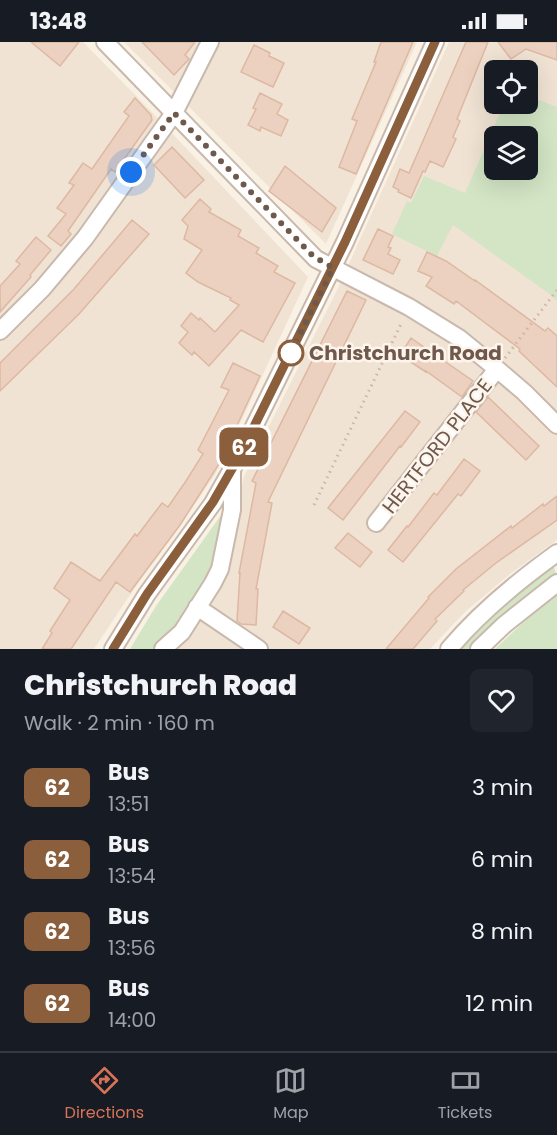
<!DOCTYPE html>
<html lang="en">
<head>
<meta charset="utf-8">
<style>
  :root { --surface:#171b24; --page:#20242c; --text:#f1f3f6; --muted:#9ea1a6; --line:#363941; --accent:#d67257 }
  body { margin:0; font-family:Poppins,sans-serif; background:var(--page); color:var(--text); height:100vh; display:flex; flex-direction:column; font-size:22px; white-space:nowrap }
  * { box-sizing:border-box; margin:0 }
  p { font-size:20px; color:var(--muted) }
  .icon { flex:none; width:33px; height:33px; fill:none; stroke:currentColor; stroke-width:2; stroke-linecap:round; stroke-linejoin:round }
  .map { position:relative; height:607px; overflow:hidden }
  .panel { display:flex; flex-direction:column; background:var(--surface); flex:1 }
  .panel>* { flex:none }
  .badge { padding:0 12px; border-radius:9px; font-size:21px; line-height:39px }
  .tools { position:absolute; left:484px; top:18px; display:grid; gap:12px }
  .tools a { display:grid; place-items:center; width:54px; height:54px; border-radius:9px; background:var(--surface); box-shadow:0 6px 24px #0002; font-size:30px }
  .you { position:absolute; width:30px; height:30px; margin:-15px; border:4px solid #fff; border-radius:50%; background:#1a73e8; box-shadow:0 0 0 9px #1a73e833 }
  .map>.badge { position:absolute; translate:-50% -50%; box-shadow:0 0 0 3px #fff }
  .round { display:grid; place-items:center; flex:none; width:63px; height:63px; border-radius:9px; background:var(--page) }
  .summary { display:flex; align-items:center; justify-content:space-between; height:102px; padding:0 24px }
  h1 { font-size:28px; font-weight:800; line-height:45px }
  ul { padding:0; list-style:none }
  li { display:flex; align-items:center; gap:18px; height:72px; padding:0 24px }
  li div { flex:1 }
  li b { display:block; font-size:22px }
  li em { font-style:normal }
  li .badge { min-width:66px; font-weight:700; text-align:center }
  .status { display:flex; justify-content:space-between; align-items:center; height:42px; padding:0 30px; background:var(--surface); direction:ltr }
  .status svg { height:16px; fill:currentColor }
  .menu { display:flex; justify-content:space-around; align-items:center; height:84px; border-top:2px solid var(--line); background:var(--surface); font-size:16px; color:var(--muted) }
  .menu a { display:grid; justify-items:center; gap:3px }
  .menu .selected { color:var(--accent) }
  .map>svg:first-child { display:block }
  .residential { fill:#f0e3d4; fill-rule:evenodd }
  .green { fill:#d3e5c5; fill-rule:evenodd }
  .building { fill:#ecd1c0; stroke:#ddb8a2; stroke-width:1.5 }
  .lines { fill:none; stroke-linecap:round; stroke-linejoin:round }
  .minor-casing { stroke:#c9b9ad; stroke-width:20 }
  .path { stroke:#d0b4a3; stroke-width:3; stroke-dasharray:1.5 4.5; stroke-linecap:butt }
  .minor { stroke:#fff; stroke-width:16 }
  .line-casing { stroke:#fff; stroke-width:14 }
  .line { stroke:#8b5e3c; stroke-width:9 }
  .walk { stroke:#6f594d; stroke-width:6; stroke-dasharray:0 10.8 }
  .stop-dot { fill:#fff; stroke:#8b5e3c; stroke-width:3 }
  .labels { text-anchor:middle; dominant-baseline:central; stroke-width:5; stroke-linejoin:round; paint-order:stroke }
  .stop-label { font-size:20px; font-weight:bold; fill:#6f594d; stroke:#fdf5eb; text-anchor:start }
  .street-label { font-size:20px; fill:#6f594d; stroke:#fdf5eb }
</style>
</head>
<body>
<div class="status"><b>13:48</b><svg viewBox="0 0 49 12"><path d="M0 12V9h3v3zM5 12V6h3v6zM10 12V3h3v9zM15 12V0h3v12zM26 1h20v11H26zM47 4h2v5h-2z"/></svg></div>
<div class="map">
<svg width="557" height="607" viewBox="0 0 557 607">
  <rect width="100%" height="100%" fill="#faf1e5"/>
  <path class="residential" d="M0 0H83L151 69 308 235 233 397 214 434 180 484 134 547 94 607H0Z
    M124 0H417L326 202Z
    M449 0H557V498L510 532 465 570 430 607H173L223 535 244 434 338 246ZM495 28H528V62H495ZM495 94H528V128H495Z"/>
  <path class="green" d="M528 54 557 65V259L548 251 453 183 437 214 392 192 407 159 411 161 424 134 465 151 504 62H528ZM528 94V128H495V94Z
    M224 469 219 512 206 538 169 595 156 607H130L156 564Z
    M550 526H554L556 531 554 534 510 567 469 607H457L497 565Z
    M557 552V607H495L542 563Z"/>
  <path class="building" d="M31 0H79L60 24Z
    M142 0H195L185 13 189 17 174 33Z
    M381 0H413L356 132 339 125 357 79 352 77 376 20H374Z
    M466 0H488L457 77 460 79 453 95 456 97 443 125 430 119 425 130 423 129 411 156 398 150 399 148 393 145 400 127 409 131Z
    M498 0H557V18L526 7 511 17Z
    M254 3 270 11 269 14 284 21 273 45 241 30Z
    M260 51 282 62 277 72 288 78 281 94 261 85 260 89 248 83 256 67 253 66Z
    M135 56 151 73 152 78 115 130 111 127 68 189 71 192 61 204 48 194 66 172 57 166 74 143 69 141 83 121 92 127 129 74 124 70Z
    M172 105 204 138 185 156 154 123Z
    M285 124 336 166 322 190 269 149Z
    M200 157 211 167 209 170 241 188 238 194 259 206 256 211 278 224 274 230 295 241 263 300 241 288 209 324 194 310 192 313 179 301 188 290 181 284 191 271 199 278 200 276 215 290 239 263 230 258 231 256 198 240 186 231 202 208 184 197 188 184 182 178Z
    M132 178 149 192 79 272 0 349V321L74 247Z
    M378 187 393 194 388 205 391 206 388 212 400 218 393 232 363 218Z
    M36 195 51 208 30 233 31 235 0 270V244L20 222 16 219Z
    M427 210 446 219 475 239V238L545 289 548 286 557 294V345L519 309 520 307 456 259 454 262 426 244 432 235 418 229Z
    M347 249 366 258 268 460 272 461 256 547H258L256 583 241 582 237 579 240 531H239L256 441 252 439Z
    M411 296 473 339 462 355 426 329V330L400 313Z
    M233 321 260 334 219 422 196 458 180 483 130 550 116 540 71 607H42L52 591 50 589 70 558 54 546 71 520 100 539 135 492 137 494 162 461 168 465 186 439 203 412 198 408 229 348 221 345Z
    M488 355 539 404 526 418 476 370Z
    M405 369 420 380 401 405 400 404 343 478 328 466Z
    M464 417 480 429 461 454 458 452 403 520 388 508 407 484 408 485 434 451 437 453Z
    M557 454V478L496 521 463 548 464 549 435 577 437 579 413 607H386L429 556 428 555 456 527 511 484 512 486 543 462 544 464Z
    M348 491 372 510 360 525 335 506Z
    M283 569 310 586 299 602 273 585Z"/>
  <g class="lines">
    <defs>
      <path id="minor" d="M105 0 316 217 409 265 459 296 497 327 524 350 557 383
        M0 289 42 247 85 196 174 71 210 0
        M376 481 497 327
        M197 565 259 607
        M113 607 147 552 213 461 240 413 345 200 435 0
        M163 607 182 590 213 541 220 527 232 468V427
        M449 607C480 570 518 539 557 511
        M479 607 504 583 557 541"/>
    </defs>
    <use href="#minor" class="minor-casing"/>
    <path class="path" d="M505 316 557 248
      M314 463 402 280"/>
    <use href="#minor" class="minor"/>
  </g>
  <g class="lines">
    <defs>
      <path id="line" d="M113 607 147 552 213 460 240 413 345 200 435 0"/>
    </defs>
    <use href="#line" class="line-casing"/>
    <use href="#line" class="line"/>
    <path class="walk" d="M131 130 174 71 313 214 333 226 290 312 291 311"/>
  </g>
  <circle class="stop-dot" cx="291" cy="311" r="12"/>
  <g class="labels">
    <g class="stop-label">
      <text x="309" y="311">Christchurch Road</text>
    </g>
    <g class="street-label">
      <text transform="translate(437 404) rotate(-52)">HERTFORD PLACE</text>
    </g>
  </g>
</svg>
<div class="tools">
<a><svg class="icon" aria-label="locate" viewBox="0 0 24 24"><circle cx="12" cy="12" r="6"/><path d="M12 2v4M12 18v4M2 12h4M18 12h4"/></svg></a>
<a><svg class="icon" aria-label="layers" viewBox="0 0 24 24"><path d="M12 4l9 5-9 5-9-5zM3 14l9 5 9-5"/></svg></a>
</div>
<div class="you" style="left:131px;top:130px"></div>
<b class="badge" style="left:244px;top:405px;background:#8b5e3c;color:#fff">62</b>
</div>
<section class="panel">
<div class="summary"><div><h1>Christchurch Road</h1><p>Walk · 2 min · 160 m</p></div><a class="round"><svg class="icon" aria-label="heart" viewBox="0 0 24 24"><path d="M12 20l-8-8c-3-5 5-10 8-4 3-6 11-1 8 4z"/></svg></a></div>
<ul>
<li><span class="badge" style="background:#8b5e3c;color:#fff">62</span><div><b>Bus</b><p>13:51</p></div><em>3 min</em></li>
<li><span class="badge" style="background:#8b5e3c;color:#fff">62</span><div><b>Bus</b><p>13:54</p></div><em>6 min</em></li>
<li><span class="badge" style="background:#8b5e3c;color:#fff">62</span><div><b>Bus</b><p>13:56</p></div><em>8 min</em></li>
<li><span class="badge" style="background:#8b5e3c;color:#fff">62</span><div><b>Bus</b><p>14:00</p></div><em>12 min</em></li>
</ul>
</section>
<nav class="menu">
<a class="selected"><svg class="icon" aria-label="directions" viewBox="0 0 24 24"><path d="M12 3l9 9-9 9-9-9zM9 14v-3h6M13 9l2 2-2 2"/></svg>Directions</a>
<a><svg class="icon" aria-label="map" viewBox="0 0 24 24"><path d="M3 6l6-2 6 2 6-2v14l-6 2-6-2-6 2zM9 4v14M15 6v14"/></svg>Map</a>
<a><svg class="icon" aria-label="tickets" viewBox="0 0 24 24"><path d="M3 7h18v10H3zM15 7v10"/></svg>Tickets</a>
</nav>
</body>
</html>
